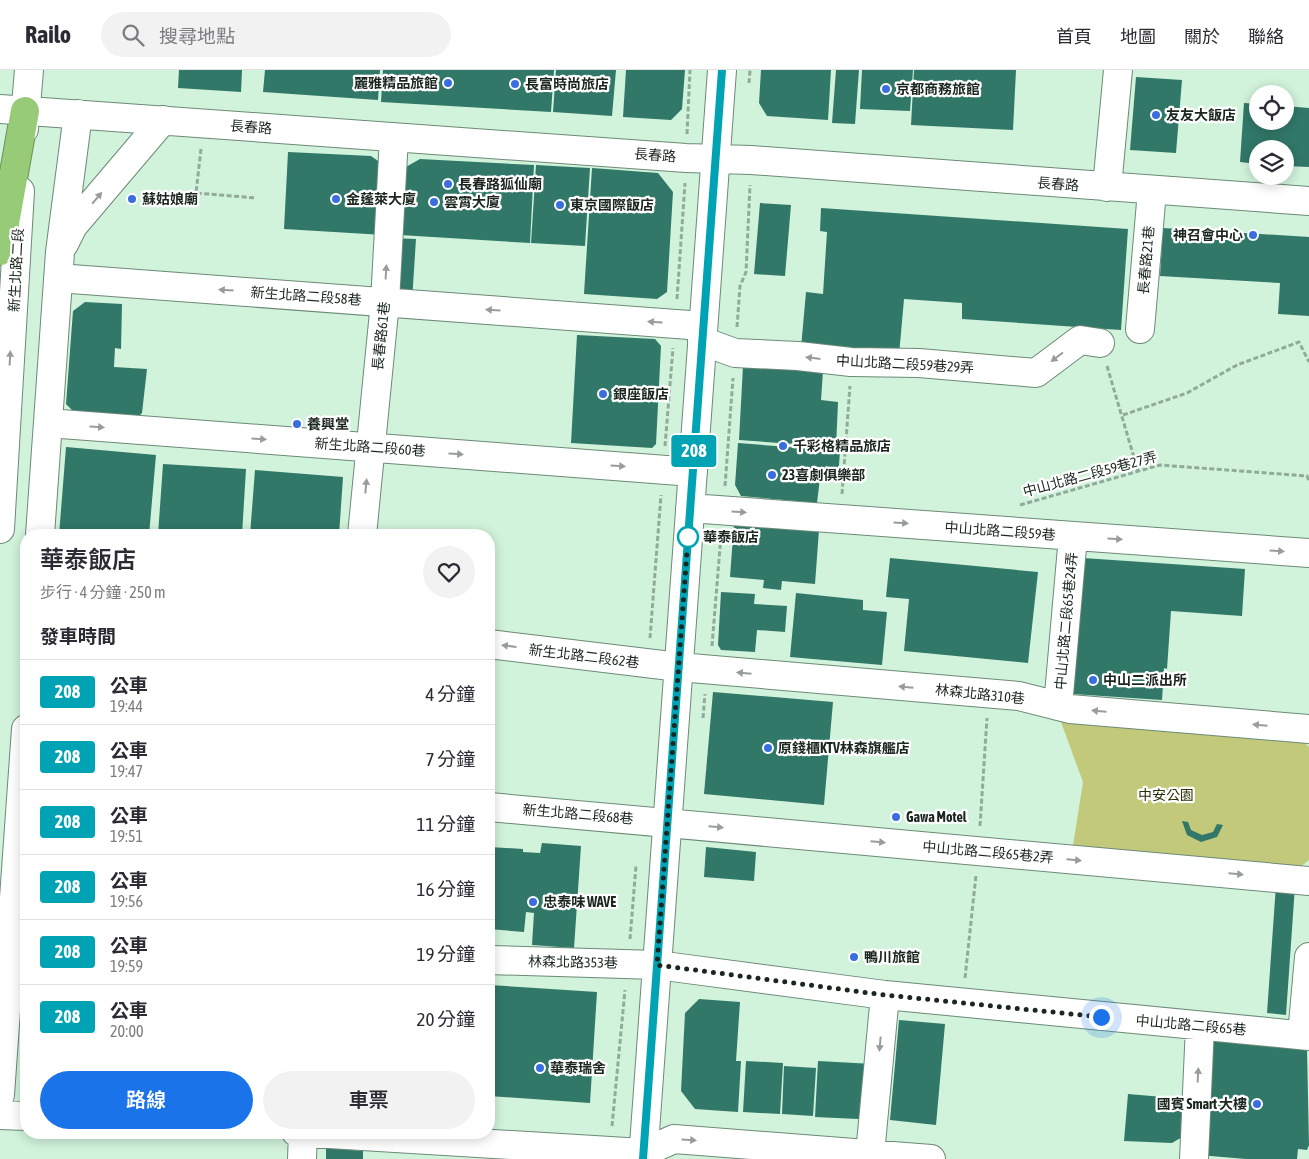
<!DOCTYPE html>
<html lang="zh-TW">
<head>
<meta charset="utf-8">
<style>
  :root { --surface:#fff; --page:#f2f2f3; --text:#2b2b33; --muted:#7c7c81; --line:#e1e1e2; --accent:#1a73e8 }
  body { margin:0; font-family:"Asap Condensed","Noto Sans TC",sans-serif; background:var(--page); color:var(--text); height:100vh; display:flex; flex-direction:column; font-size:19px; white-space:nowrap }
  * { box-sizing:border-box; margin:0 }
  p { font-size:16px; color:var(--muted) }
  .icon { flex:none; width:28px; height:28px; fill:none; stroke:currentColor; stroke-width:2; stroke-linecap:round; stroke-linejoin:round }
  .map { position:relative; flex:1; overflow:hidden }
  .panel { position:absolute; left:20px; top:459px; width:475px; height:610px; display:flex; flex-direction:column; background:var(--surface); border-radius:20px; box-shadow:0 2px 12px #0003 }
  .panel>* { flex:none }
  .badge { padding:0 10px; border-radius:4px; font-size:18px; line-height:32px }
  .tools { position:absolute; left:1249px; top:15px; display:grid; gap:10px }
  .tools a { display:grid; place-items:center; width:45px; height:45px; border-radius:50%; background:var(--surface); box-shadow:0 2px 12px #0003; font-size:25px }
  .you { position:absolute; width:25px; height:25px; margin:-12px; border:4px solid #fff; border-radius:50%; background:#1a73e8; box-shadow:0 0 0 8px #1a73e833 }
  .map>.badge { position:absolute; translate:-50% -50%; box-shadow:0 0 0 2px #fff }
  h2 { padding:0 20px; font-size:19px; line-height:45px }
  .round { display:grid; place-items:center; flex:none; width:52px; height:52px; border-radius:26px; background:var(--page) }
  .summary { display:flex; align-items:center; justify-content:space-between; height:85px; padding:0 20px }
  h1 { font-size:24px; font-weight:600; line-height:38px }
  .button { display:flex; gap:10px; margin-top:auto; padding:10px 20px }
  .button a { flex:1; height:58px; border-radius:30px; background:var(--accent); color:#fff; font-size:20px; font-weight:600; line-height:58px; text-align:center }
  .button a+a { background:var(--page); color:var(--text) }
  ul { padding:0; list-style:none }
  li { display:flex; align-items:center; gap:15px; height:65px; padding:0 20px; border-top:1px solid var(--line) }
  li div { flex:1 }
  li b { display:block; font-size:19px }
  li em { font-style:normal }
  li .badge { min-width:55px; font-weight:700; text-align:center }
  header { display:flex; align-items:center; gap:30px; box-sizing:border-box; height:70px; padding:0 25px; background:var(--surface); border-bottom:1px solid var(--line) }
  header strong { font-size:24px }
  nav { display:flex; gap:28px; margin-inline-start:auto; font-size:18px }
  .search { width:350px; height:45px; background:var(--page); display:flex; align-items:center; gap:12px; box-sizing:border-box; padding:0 18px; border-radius:28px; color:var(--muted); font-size:19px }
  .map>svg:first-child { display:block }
  .green { fill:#c2c97a }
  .building { fill:#317869 }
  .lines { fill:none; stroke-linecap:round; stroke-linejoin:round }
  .minor-casing { stroke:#6c8a77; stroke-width:30 }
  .highway-casing { stroke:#6b9158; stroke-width:30 }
  .path { stroke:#91ab99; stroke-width:3; stroke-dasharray:5 2.5; stroke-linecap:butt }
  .minor { stroke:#fff; stroke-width:28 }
  .highway { stroke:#97cb77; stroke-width:28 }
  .oneway { fill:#989d9a }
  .line-casing { stroke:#fff; stroke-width:11 }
  .line { stroke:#00a3b4; stroke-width:8 }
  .walk { stroke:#1a261e; stroke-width:5; stroke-dasharray:0 9 }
  .poi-dot { fill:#3a6ede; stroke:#fff; stroke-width:2 }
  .stop-dot { fill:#fff; stroke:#00a3b4; stroke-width:2.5 }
  .labels { text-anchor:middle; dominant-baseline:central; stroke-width:4.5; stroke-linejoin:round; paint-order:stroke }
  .poi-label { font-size:14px; font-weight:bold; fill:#1a261e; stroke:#fff; text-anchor:start }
  .street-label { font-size:14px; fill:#1a261e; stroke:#fff }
  .stop-label { font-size:14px; font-weight:bold; fill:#1a261e; stroke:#fff; text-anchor:start }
  .park-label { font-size:14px; fill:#2d3004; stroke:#fff }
</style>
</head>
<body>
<header>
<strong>Railo</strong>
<div class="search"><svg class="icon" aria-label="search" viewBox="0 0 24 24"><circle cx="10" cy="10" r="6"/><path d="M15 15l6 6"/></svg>搜尋地點</div>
<nav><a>首頁</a><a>地圖</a><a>關於</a><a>聯絡</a></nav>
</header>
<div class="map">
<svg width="1309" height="1089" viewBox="0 0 1309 1089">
  <rect width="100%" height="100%" fill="#d1f2db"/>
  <path class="green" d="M1061 652 1305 673 1309 677V790L1295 801 1072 782 1083 712Z"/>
  <path class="building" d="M179 0H242L241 22 178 18Z
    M265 0H380L378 30 263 22Z
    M383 0H554L551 42 381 32Z
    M556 0H616L612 46 553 42Z
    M626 0H685L682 39 671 50 623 47Z
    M761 0H831L828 50 767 46 759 33Z
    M836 0H859L855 54 832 53Z
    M862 0H913L910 41 860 39Z
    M914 0H1016L1013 60 911 55Z
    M1136 7 1182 10 1176 83 1130 80Z
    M1244 33 1258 34V51H1285V36L1309 38V97L1285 96V79H1258V94L1240 92Z
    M288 82 371 86 388 98 384 165 284 159Z
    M420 89 534 95 530 173 400 165 404 98Z
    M536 95 590 98 585 176 531 173Z
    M592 98 658 103 673 122 667 222 657 229 584 224Z
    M760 133 791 135 785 206 754 204Z
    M821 138 1128 159 1121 260 962 249V233L904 229 899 285 801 278 806 222 823 224 827 162 820 161Z
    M1163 158 1309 167V246L1278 244 1280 213 1160 206Z
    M392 168 416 169 412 231 393 230Z
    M85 232 122 234 121 279 115 278 114 297 147 299 142 343 136 349 77 345 66 334 73 241Z
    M577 265 655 269 661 276 656 374 652 378 571 373Z
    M743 296 823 301 821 330 838 332 836 377 739 370Z
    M738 373 840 381 838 409 820 408 817 433 741 426 735 415Z
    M66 377 156 385 149 465H59Z
    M163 394 246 399 242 465H158Z
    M255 400 343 407 339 465H250Z
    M734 453 819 460 815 514 782 511 781 520 763 518 764 510 730 507Z
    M890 488 1038 502 1028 593 904 581 909 529 886 527Z
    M1083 488 1245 499 1242 546 1171 541 1167 599 1164 598 1162 630 1073 624Z
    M721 522 755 524 754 534 787 536 785 562 757 560 755 582 721 580 718 575Z
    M796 523 863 530V540L887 542 882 595 790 587Z
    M713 622 833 632 824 735 704 724Z
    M1182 751 1188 752 1191 760 1202 765 1213 762 1217 754 1223 755 1217 767 1201 772 1187 765Z
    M542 773 581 776 574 878 532 875 534 843 526 842 524 862 489 859V777L523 779V782L540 783Z
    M706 777 756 782 754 811 704 807Z
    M1276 815 1295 816 1286 945 1267 943Z
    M489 915 597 922 590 1033 489 1026Z
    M699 929 740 932 736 991H741L738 1042 695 1039 681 1021 685 943Z
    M899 950 945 954 936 1055 890 1050Z
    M1211 971 1307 980 1309 1075 1307 1080 1298 1079 1297 1089H1246L1199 1085Z
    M746 991 783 993 780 1044 743 1042Z
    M818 991 873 994 871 1037 858 1049 815 1047Z
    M784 996 816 998 813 1046 782 1044Z
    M1128 1024 1187 1029 1184 1066 1172 1073 1124 1071Z
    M326 1078 363 1081V1089H326Z"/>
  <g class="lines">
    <defs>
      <path id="minor" d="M0 39 686 88 751 90 1309 131
        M24 59 29 0
        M1107 117 1118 0
        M64 174 73 156 163 50
        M58 208 703 256
        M1140 259 1152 121
        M702 271 735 283 798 286 851 292 919 293 1036 303 1080 270 1100 273
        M48 353 693 402
        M690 438 1309 483
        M0 459 20 121
        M40 465 60 182 78 44
        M362 465 385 232 394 67
        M489 574 679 597 1019 626 1070 639 1309 659
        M1058 636 1073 466
        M489 737 1309 811
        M489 890 657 895 885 925 1309 966
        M1302 965 1309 887
        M0 1025 26 659
        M0 1045 26 1046
        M296 1062 643 1083 674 1069 931 1089
        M870 1084 885 925
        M302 1089 303 1062
        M643 1089 722 0
        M1194 1089 1200 956"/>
      <path id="highway" d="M0 181 25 41"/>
    </defs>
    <use href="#minor" class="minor-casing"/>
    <use href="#highway" class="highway-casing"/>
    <path class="path" d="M749 13 750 0
      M687 64 690 0
      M201 79 196 123 256 128
      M677 229 685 113
      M737 257 740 216 746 202 750 115
      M1107 296 1138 401
      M1123 345 1187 323 1237 295 1299 272 1309 292
      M665 376 673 278
      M725 416 733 308
      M842 424 850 316
      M1020 435 1160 395 1307 406 1309 411
      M650 568 661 425
      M712 576 721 465
      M703 648 705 624
      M980 756 987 648
      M630 869 636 796
      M965 908 976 805
      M612 1056 625 920"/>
    <use href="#minor" class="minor"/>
    <use href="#highway" class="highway"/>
  </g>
  <defs><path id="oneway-solid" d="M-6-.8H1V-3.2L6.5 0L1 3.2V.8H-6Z" transform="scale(1.25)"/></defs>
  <g class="oneway">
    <use href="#oneway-solid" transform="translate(97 128) rotate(-50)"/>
    <use href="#oneway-solid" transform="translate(386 202) rotate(-87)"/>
    <use href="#oneway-solid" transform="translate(226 220) rotate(-176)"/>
    <use href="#oneway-solid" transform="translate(493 240) rotate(-176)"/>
    <use href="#oneway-solid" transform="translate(655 252) rotate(-176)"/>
    <use href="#oneway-solid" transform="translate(1057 287) rotate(143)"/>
    <use href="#oneway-solid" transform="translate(10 288) rotate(-87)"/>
    <use href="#oneway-solid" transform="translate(813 288) rotate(-173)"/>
    <use href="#oneway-solid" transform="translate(97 357) rotate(4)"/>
    <use href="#oneway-solid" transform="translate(259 369) rotate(4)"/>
    <use href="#oneway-solid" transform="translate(456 384) rotate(4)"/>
    <use href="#oneway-solid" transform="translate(618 396) rotate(4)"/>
    <use href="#oneway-solid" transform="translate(366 416) rotate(-85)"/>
    <use href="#oneway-solid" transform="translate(739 442) rotate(4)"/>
    <use href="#oneway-solid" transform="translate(901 453) rotate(4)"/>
    <use href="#oneway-solid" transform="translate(1115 469) rotate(4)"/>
    <use href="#oneway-solid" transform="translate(1277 481) rotate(4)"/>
    <use href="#oneway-solid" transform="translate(509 576) rotate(-173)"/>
    <use href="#oneway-solid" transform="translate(744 603) rotate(-175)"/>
    <use href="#oneway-solid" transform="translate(906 617) rotate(-175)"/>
    <use href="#oneway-solid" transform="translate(1099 641) rotate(-175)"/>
    <use href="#oneway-solid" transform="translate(1260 655) rotate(-175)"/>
    <use href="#oneway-solid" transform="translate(716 757) rotate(5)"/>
    <use href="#oneway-solid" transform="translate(878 772) rotate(5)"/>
    <use href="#oneway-solid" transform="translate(1074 790) rotate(5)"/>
    <use href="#oneway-solid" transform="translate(1236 804) rotate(5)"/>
    <use href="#oneway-solid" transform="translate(880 974) rotate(95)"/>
    <use href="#oneway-solid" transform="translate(1198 1005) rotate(-87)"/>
    <use href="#oneway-solid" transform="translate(689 1070) rotate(4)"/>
  </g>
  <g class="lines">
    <defs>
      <path id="line" d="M643 1089 722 0"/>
    </defs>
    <use href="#line" class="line-casing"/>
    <use href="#line" class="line"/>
    <path class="walk" d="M688 467 657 895 885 925 1101 947"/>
  </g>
  <g class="poi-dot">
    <circle cx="448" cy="13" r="5"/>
    <circle cx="515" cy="14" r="5"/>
    <circle cx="886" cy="19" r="5"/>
    <circle cx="1156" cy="45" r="5"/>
    <circle cx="448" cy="114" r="5"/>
    <circle cx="132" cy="129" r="5"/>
    <circle cx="336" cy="129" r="5"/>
    <circle cx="434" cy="132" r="5"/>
    <circle cx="560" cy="135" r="5"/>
    <circle cx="1253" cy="165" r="5"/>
    <circle cx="603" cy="324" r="5"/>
    <circle cx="297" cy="354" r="5"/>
    <circle cx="783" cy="376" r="5"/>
    <circle cx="772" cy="405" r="5"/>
    <circle cx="1093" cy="610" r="5"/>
    <circle cx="768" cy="678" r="5"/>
    <circle cx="896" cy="747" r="5"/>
    <circle cx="533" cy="832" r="5"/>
    <circle cx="854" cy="887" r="5"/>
    <circle cx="540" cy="998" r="5"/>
    <circle cx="1257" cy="1034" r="5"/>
  </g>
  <circle class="stop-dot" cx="688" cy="467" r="10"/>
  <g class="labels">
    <g class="poi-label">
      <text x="438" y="13" text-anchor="end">麗雅精品旅館</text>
      <text x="525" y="14">長富時尚旅店</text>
      <text x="896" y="19">京都商務旅館</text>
      <text x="1166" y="45">友友大飯店</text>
      <text x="458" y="114">長春路狐仙廟</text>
      <text x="142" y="129">蘇姑娘廟</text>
      <text x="346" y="129">金蓬萊大廈</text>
      <text x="444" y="132">雲霄大廈</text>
      <text x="570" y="135">東京國際飯店</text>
      <text x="1243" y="165" text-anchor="end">神召會中心</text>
      <text x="613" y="324">銀座飯店</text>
      <text x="307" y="354">養興堂</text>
      <text x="793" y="376">千彩格精品旅店</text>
      <text x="782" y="405">23喜劇俱樂部</text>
      <text x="1103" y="610">中山二派出所</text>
      <text x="778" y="678">原錢櫃KTV林森旗艦店</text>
      <text x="906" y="747">Gawa Motel</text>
      <text x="543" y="832">忠泰味 WAVE</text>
      <text x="864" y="887">鴨川旅館</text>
      <text x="550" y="998">華泰瑞舍</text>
      <text x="1247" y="1034" text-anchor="end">國賓 Smart 大樓</text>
    </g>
    <g class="street-label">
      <text transform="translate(251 57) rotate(4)">長春路</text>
      <text transform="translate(655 85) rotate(4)">長春路</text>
      <text transform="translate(1058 114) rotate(4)">長春路</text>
      <text transform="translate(1146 190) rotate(-85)">長春路21巷</text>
      <text transform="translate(16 200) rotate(-87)">新生北路二段</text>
      <text transform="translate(306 226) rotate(4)">新生北路二段58巷</text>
      <text transform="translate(381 266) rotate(-84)">長春路61巷</text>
      <text transform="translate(905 294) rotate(3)">中山北路二段59巷29弄</text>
      <text transform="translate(370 377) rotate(4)">新生北路二段60巷</text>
      <text transform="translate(1090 404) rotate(-15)">中山北路二段59巷27弄</text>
      <text transform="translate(1000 461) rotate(4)">中山北路二段59巷</text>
      <text transform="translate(1066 551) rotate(-85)">中山北路二段65巷24弄</text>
      <text transform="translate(584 586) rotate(7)">新生北路二段62巷</text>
      <text transform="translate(980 624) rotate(6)">林森北路310巷</text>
      <text transform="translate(578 744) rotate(5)">新生北路二段68巷</text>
      <text transform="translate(988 782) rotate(5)">中山北路二段65巷2弄</text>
      <text transform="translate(573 892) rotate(1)">林森北路353巷</text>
      <text transform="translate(1191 955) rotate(5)">中山北路二段65巷</text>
    </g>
    <g class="stop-label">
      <text x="703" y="467">華泰飯店</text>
    </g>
    <g class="park-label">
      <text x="1166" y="725">中安公園</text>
    </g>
  </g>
</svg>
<div class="tools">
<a><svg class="icon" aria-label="locate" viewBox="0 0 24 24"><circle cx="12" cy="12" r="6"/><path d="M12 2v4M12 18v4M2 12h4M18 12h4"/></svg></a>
<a><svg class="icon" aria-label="layers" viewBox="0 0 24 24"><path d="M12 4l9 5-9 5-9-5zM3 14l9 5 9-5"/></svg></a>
</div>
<div class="you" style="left:1101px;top:947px"></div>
<b class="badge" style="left:694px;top:381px;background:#00a3b4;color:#fff">208</b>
<section class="panel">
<div class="summary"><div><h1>華泰飯店</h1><p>步行 · 4 分鐘 · 250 m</p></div><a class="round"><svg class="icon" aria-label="heart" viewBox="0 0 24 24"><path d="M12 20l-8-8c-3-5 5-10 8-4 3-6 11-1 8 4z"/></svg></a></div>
<h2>發車時間</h2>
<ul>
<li><span class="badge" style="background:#00a3b4;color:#fff">208</span><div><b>公車</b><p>19:44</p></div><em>4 分鐘</em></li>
<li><span class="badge" style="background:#00a3b4;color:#fff">208</span><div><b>公車</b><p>19:47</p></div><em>7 分鐘</em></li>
<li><span class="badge" style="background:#00a3b4;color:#fff">208</span><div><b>公車</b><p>19:51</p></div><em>11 分鐘</em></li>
<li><span class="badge" style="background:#00a3b4;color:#fff">208</span><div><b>公車</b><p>19:56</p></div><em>16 分鐘</em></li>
<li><span class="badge" style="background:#00a3b4;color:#fff">208</span><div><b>公車</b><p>19:59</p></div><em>19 分鐘</em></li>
<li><span class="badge" style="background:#00a3b4;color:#fff">208</span><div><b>公車</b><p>20:00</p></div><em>20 分鐘</em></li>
</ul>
<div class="button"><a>路線</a><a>車票</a></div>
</section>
</div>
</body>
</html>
